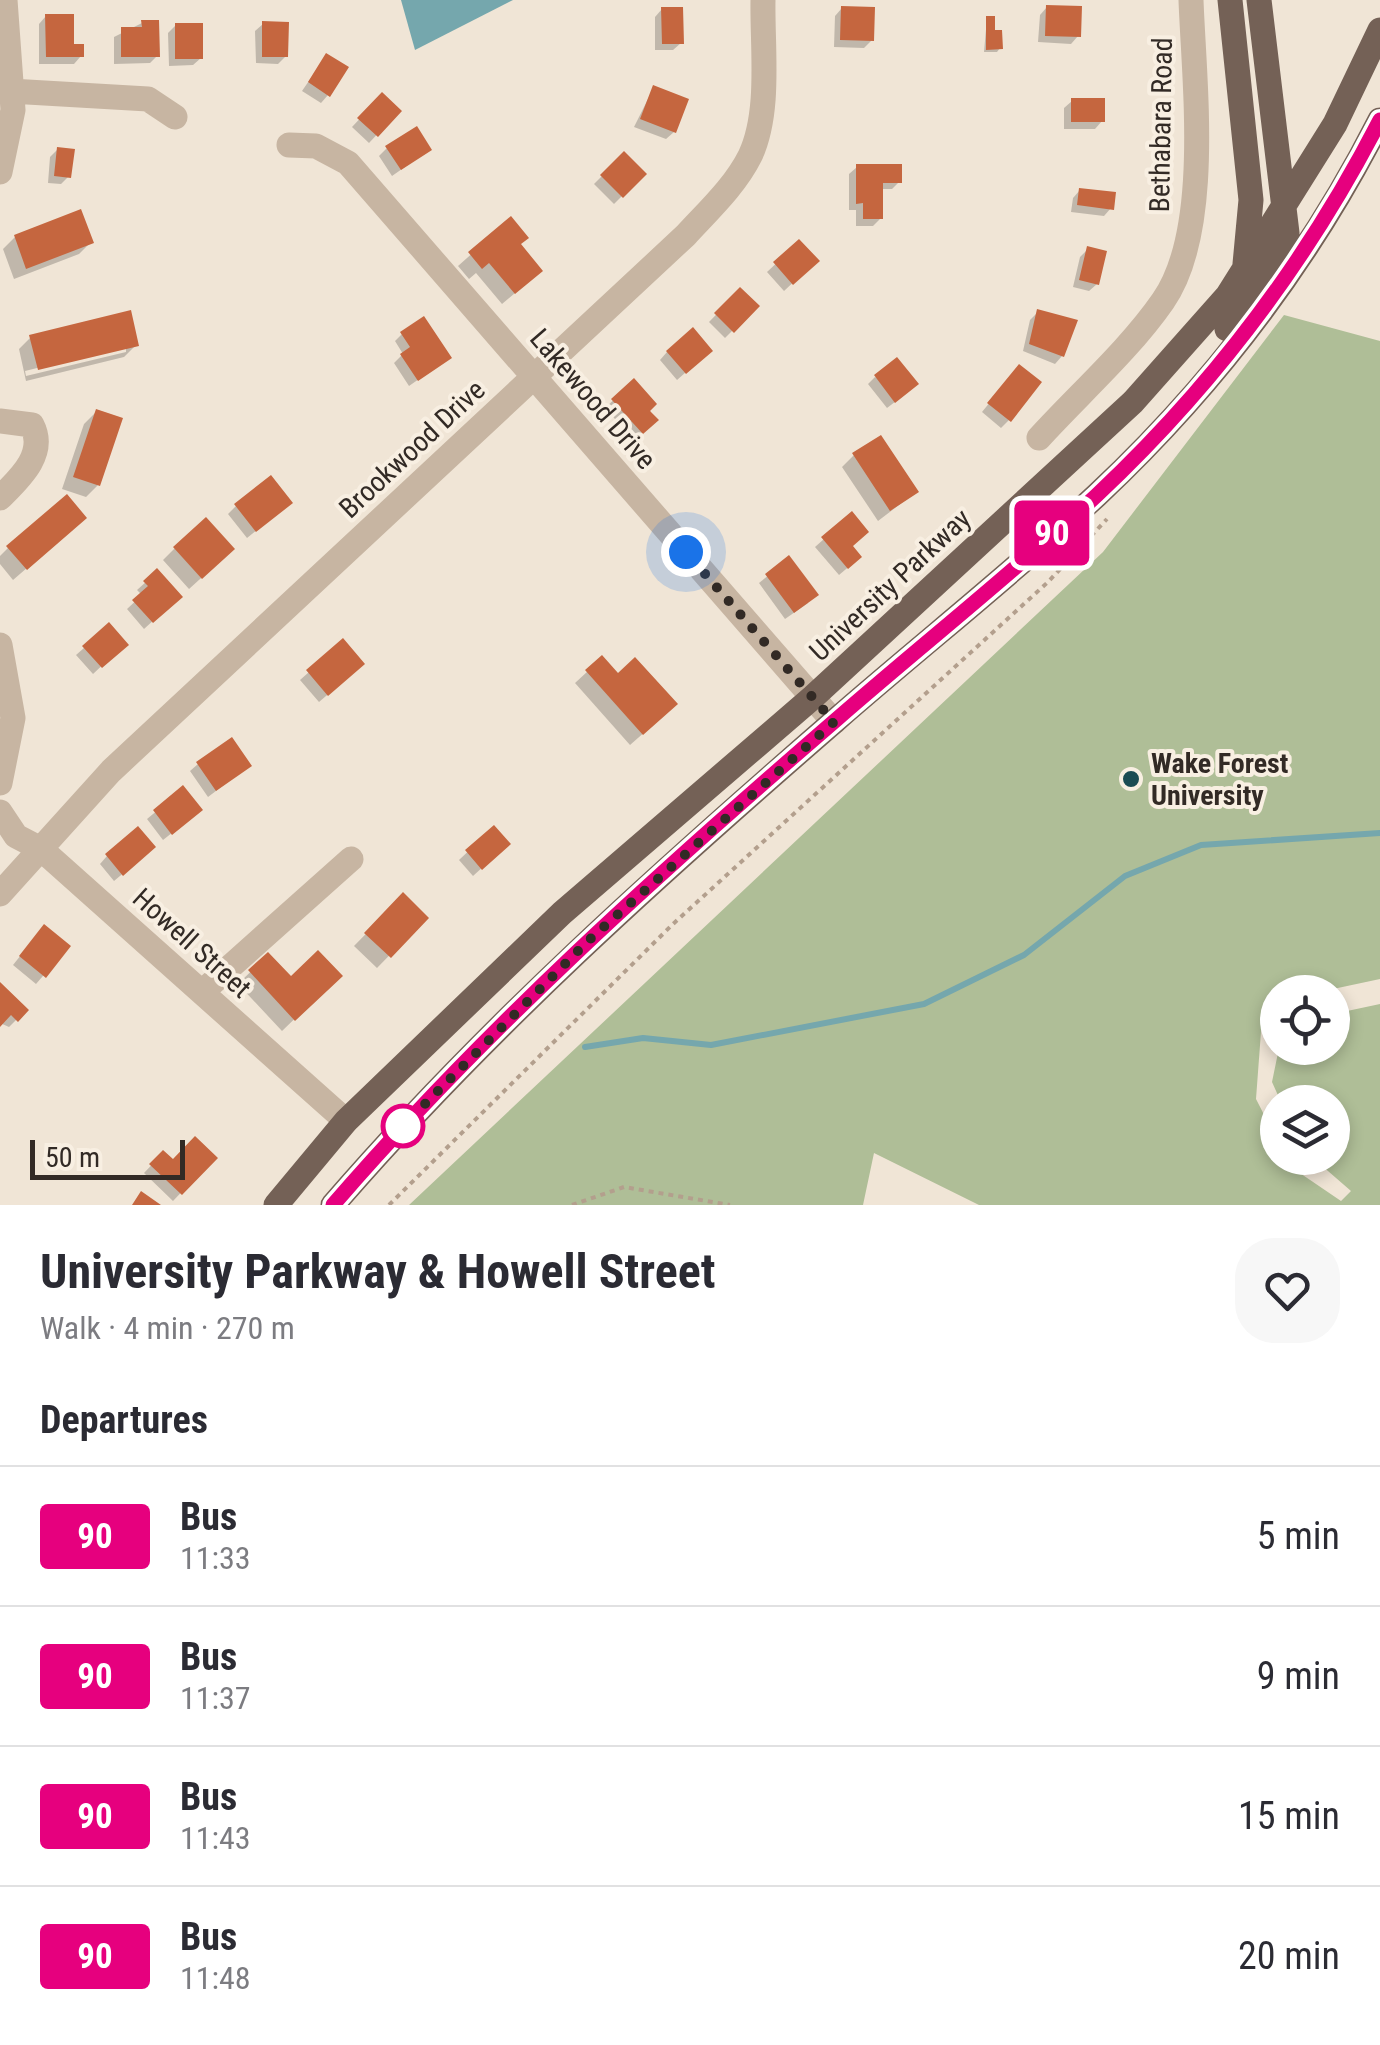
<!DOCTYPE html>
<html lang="en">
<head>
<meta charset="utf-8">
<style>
  :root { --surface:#fff; --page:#f7f7f7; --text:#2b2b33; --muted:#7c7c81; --line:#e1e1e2 }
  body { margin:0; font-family:"Roboto Condensed",sans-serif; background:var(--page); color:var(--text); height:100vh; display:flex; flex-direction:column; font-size:38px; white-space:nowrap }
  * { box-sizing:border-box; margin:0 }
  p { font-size:32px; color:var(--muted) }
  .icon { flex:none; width:55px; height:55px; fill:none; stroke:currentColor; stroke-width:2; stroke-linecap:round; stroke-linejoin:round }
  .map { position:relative; height:1205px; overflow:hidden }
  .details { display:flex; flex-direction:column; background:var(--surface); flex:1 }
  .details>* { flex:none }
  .badge { padding:0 20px; border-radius:8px; font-size:35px; line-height:65px }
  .controls { position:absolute; left:1260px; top:975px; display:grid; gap:20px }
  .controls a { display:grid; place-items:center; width:90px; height:90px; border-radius:50%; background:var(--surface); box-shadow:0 5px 15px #0003; font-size:50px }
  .scale { position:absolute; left:30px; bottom:25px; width:155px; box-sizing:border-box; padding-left:10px; border:5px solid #322a25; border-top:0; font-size:28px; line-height:35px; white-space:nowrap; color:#322a25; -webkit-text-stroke:8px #f8efe2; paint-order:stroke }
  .you { position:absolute; width:50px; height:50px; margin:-25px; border:8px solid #fff; border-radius:50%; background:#1a73e8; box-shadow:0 0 0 15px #1a73e833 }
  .map>.badge { position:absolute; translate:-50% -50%; box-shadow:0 0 0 5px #fff }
  h2 { padding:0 40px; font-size:38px; line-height:90px }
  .round { display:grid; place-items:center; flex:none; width:105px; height:105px; border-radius:40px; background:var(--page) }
  .headline { display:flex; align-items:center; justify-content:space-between; height:170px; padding:0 40px }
  h1 { font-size:48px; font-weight:700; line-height:75px }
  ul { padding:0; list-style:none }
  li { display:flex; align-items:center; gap:30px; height:140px; padding:0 40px; border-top:2px solid var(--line) }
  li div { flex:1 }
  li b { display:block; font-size:38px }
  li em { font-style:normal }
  li .badge { min-width:110px; font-weight:700; text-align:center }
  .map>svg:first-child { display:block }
  .green { fill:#afbe97 }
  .water { fill:#75a7ad }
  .shadow { fill:#0003; fill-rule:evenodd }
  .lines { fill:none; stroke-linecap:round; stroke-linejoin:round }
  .stream { stroke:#75a7ad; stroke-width:6 }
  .building { fill:#c5663f }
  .path { stroke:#b39f8d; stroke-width:4; stroke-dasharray:5 5; stroke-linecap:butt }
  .minor { stroke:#c7b5a2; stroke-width:25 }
  .major { stroke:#746156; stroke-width:25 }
  .line-casing { stroke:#fff; stroke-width:22 }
  .line { stroke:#e6007e; stroke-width:15 }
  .walk { stroke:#322a25; stroke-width:10; stroke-dasharray:0 18 }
  .poi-dot { fill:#1b4c53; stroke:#f8efe2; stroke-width:4 }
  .stop-dot { fill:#fff; stroke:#e6007e; stroke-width:5 }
  .labels { text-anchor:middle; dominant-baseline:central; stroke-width:8; stroke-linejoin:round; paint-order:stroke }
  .street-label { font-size:28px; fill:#322a25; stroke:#f8efe2 }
  .poi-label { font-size:28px; font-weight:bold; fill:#322a25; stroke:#f8efe2; text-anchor:start }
</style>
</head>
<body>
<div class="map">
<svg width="1380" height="1205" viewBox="0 0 1380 1205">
  <rect width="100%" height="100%" fill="#f0e5d6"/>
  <path class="green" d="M1284 315 1380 341V979L1319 992H1278L1277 1002 1263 1005 1256 1099 1277 1140 1278 1158H1286L1291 1167 1341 1201 1351 1191 1313 1158H1332V1102H1281L1272 1082 1279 1048H1332L1333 1014 1380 1004V1205H979L874 1153 863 1205H409L1103 552Z"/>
  <path class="water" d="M401 0H513L415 50Z"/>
  <path class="shadow" d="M1047 7 1078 36 1071 44 1038 42 1040 15Z
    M842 8 872 40 864 48 834 47 835 16Z
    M662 9 681 43 673 50H655V17Z
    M46 16 81 56 74 64H39V24Z
    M987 18 1000 48 997 52H984Z
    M142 23 157 56 150 63 114 64V37Z
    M263 24 286 56 278 64 256 63 255 31Z
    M176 25 201 58 193 65 169 66 168 33Z
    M326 56 328 95 321 103 302 91Z
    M654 87 674 132 666 139 634 127Z
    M382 95 399 111 369 143 352 127Z
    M1072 101 1102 121 1095 129H1064V108Z
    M387 148 429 150 392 176 379 156Z
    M58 149 68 177 61 184 48 183 50 157Z
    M624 154 644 174 614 204 594 184Z
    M857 167 899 182 892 189H881V218L873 226H856V210H849V174Z
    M1080 190 1111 208 1104 216 1071 212 1073 198Z
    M511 219 528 282 502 304 476 273 469 279 458 266Z
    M15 237 91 242 79 254 14 279 3 249Z
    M799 242 816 261 784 291 767 272Z
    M1088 249 1097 284 1089 291 1073 287 1080 257Z
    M740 290 757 306 725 338 709 322Z
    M1038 312 1062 356 1055 364 1023 351 1030 320Z
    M402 334 449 358 409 386 394 363 403 354 395 341Z
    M31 337 136 345 124 357 26 381 19 349ZM126 346V352L26 376 25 371Z
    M667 352 702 358 677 380 660 360Z
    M1012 375 1009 420 1001 428 982 412Z
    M875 377 908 392 887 408 868 384Z
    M634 381 655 420 634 440 605 408Z
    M96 412 98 485 86 497 62 489 84 424Z
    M854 455 916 492 878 521 842 467Z
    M236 506 282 510 247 538 228 514Z
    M851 515 852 564 839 575 815 547Z
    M72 529 13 580 0 564V556L8 548Z
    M175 548 220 561 189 589 163 560Z
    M789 559 808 603 785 619 759 583Z
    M157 572 179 597 144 629 127 609 142 595 137 590Z
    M109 626 125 644 93 674 76 655Z
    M343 642 354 672 319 702 300 680Z
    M601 659 663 716 630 745 575 683Z
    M198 764 249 766 208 797 190 771Z
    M183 789 192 817 163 840 147 819Z
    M493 828 508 844 473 876 459 860Z
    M145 855 114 881 100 864 107 856Z
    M403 896 426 918 377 968 354 946Z
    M37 935 68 947 36 984 13 965Z
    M268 955 291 980 339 976 282 1031 238 984Z
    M0 986 26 1010 9 1027 0 1023Z
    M163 1153 173 1163 214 1158 173 1201 144 1173Z"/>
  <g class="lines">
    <path class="stream" d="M585 1047 643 1038 711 1045 924 1004 1024 955 1125 876 1201 845 1380 833"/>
  </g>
  <path class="building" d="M1046 5 1082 6 1081 37 1045 36Z
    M841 6 875 7 874 41 840 40Z
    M661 7H683L684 44H662Z
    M45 14H74V44H84V57H46Z
    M986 16H995V30H1002L1003 49 986 50Z
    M141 20H159L160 57H121V27H142Z
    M262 21 289 22 288 57H262Z
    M175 23H203V59H175Z
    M326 53 349 67 330 97 308 82Z
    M653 85 689 99 676 133 640 119Z
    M382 92 402 111 378 137 357 118Z
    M1071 98H1105V122H1071Z
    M417 126 432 150 401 170 385 146Z
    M57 147 75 149 71 178 54 176Z
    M624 151 647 174 623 198 600 175Z
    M856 164H902V183H883V219H863V203L856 204Z
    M1079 188 1116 192 1114 210 1077 205Z
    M81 209 94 243 26 269 14 235Z
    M511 216 529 238 521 244 543 271 515 294 489 263 482 269 468 252Z
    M799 239 820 261 793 285 773 262Z
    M1087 246 1107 251 1099 285 1079 280Z
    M740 287 760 306 734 333 714 313Z
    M1037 309 1078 320 1064 357 1029 344Z
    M131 310 139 346 38 370 29 335Z
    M424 316 452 358 418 381 400 354 410 347 400 332Z
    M693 327 713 351 686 374 666 351Z
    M897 357 919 384 895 403 874 375Z
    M1019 364 1042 382 1011 422 987 403Z
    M634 378 657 404 650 411 659 420 643 434 611 399Z
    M96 409 123 418 100 486 73 477Z
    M881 435 919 492 890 511 852 453Z
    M271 475 293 503 256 532 234 504Z
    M67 494 87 518 27 570 6 546Z
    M852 511 869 532 853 546 862 557 848 569 821 537Z
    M206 517 235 549 202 579 173 547Z
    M789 555 819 595 794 613 765 574Z
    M157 568 183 597 153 623 132 600 148 586 143 581Z
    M109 622 129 645 102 668 82 646Z
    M343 638 365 664 328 696 306 670Z
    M602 655 618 673 635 657 678 704 643 735 585 670Z
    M232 737 252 766 216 791 196 762Z
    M183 785 203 810 172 835 153 810Z
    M494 825 511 844 482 870 465 850Z
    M138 826 156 847 123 876 105 854Z
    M403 892 429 918 391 958 364 933Z
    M44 924 71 946 46 978 19 956Z
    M318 950 343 976 295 1021 248 970 268 952 291 976Z
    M0 982 29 1010 18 1022 11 1015 0 1027Z
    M195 1136 218 1158 182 1195 149 1164 163 1150 173 1159Z
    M141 1191 161 1205H132Z"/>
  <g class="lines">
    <path class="path" d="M389 1205 673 924 1048 582 1107 519
      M572 1205 624 1187 730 1205"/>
    <path class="minor" d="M10 91 148 99 175 117
      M289 145 316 146 348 163 834 722
      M0 172 13 110 5 0
      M0 421 32 425C47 454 19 479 0 498
      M1039 438C1079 394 1129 350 1163 301 1212 231 1194 83 1191 0
      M0 645 13 718 0 783
      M0 812 16 836 41 849 346 1121
      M0 894 111 771 686 235C709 210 735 186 750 156 771 112 762 47 763 0
      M202 992 351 859"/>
    <path class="major" d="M1230 0 1251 200 1245 264
      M1227 329 1278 259 1287 233 1259 0
      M276 1205 346 1121 562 913 813 697 1133 402 1228 295 1335 124 1380 30
      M333 1205C486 1028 661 872 837 719 923 644 1013 573 1097 495 1212 387 1309 260 1380 120"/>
  </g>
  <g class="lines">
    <defs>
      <path id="line" d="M333 1205C485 1029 661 871 837 719 923 644 1013 573 1097 495 1212 387 1308 260 1380 120"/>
    </defs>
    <use href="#line" class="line-casing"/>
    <use href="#line" class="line"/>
    <path class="walk" d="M403 1126 395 1134 588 941 834 722 686 552"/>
  </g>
  <circle class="poi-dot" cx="1131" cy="779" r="10"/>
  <circle class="stop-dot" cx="403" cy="1126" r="20"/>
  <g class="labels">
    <g class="street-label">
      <text transform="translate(1161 125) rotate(-89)">Bethabara Road</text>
      <text transform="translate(593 399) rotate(49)">Lakewood Drive</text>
      <text transform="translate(412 449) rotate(-43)">Brookwood Drive</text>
      <text transform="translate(890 585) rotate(-43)">University Parkway</text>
      <text transform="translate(192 943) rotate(42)">Howell Street</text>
    </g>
    <g class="poi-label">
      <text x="1151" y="763">Wake Forest<tspan x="1151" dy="32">University</tspan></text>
    </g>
  </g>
</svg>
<div class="controls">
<a><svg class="icon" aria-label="locate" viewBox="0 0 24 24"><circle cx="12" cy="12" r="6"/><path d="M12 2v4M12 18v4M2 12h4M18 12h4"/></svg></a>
<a><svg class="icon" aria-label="layers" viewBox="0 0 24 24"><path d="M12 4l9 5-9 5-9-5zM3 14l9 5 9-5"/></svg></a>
</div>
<div class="scale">50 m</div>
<div class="you" style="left:686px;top:552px"></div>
<b class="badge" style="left:1052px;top:533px;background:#e6007e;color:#fff">90</b>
</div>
<section class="details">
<div class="headline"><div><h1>University Parkway &amp; Howell Street</h1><p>Walk · 4 min · 270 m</p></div><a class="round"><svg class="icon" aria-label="heart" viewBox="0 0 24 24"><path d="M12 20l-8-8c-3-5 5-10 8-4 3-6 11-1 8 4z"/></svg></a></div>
<h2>Departures</h2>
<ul>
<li><span class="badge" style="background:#e6007e;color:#fff">90</span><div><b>Bus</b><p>11:33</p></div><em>5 min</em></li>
<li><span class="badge" style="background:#e6007e;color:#fff">90</span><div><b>Bus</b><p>11:37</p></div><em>9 min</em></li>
<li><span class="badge" style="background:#e6007e;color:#fff">90</span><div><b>Bus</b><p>11:43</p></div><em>15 min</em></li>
<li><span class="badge" style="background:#e6007e;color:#fff">90</span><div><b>Bus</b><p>11:48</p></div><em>20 min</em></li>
</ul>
</section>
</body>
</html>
